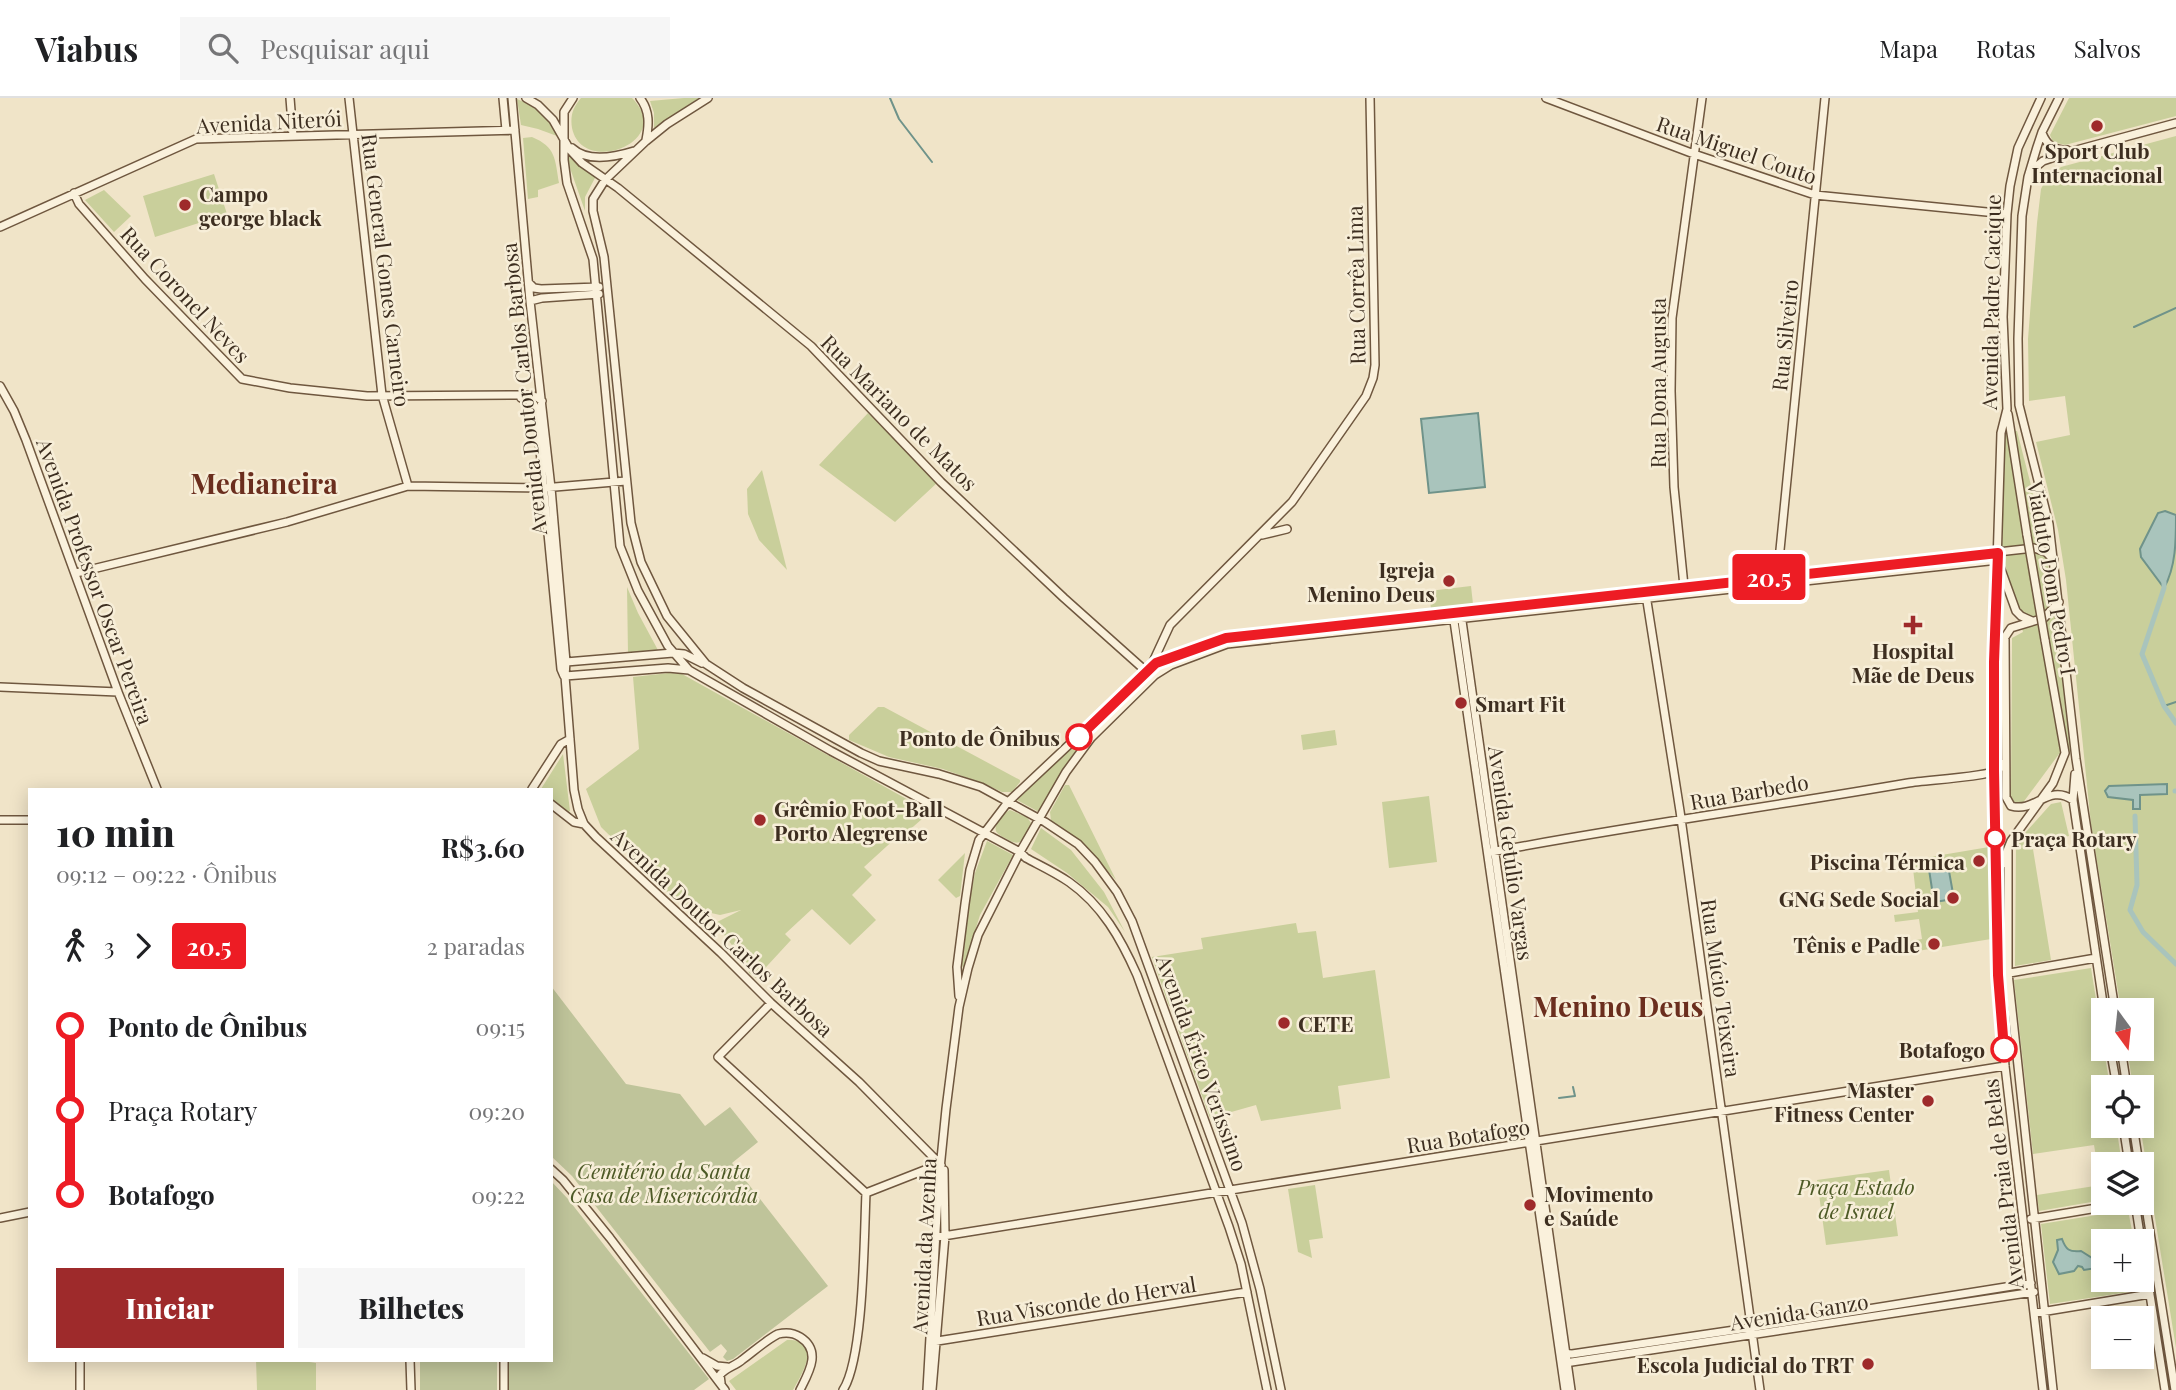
<!DOCTYPE html>
<html lang="pt">
<head>
<meta charset="utf-8">
<style>
  :root { --surface:#fff; --page:#f6f6f6; --text:#202124; --muted:#757577; --line:#e0e0e0; --accent:#9e2a2b }
  body { margin:0; font-family:"Playfair Display",serif; background:var(--page); color:var(--text); height:100vh; display:flex; flex-direction:column; font-size:26px; white-space:nowrap }
  * { box-sizing:border-box; margin:0 }
  p { font-size:23px; color:var(--muted) }
  .icon { flex:none; width:38px; height:38px; fill:none; stroke:currentColor; stroke-width:2; stroke-linecap:round; stroke-linejoin:round }
  .map { position:relative; flex:1; overflow:hidden }
  .details { position:absolute; left:28px; top:690px; width:525px; height:574px; display:flex; flex-direction:column; background:var(--surface); border-radius:0px; box-shadow:0 4px 18px #0003 }
  .details>* { flex:none }
  .badge { padding:0 14px; border-radius:5px; font-size:24px; line-height:46px }
  .needle { width:46px; rotate:165deg }
  .controls { position:absolute; left:2091px; top:900px; display:grid; gap:14px }
  .controls a { display:grid; place-items:center; width:63px; height:63px; border-radius:0px; background:var(--surface); box-shadow:0 4px 18px #0003; font-size:35px }
  .map>.badge { position:absolute; translate:-50% -50%; box-shadow:0 0 0 4px #fff }
  .legs { display:flex; align-items:center; gap:10px; height:77px; padding:0 28px; font-size:23px }
  .legs p { margin-inline-start:auto }
  .summary { display:flex; align-items:center; justify-content:space-between; height:119px; padding:0 28px }
  h1 { font-size:38px; font-weight:800; line-height:52px }
  .action { display:flex; gap:14px; margin-top:auto; padding:14px 28px }
  .action a { flex:1; height:80px; border-radius:0px; background:var(--accent); color:#fff; font-size:28px; font-weight:800; line-height:80px; text-align:center }
  .action a+a { background:var(--page); color:var(--text) }
  ul { padding:0 28px; list-style:none }
  li { display:flex; align-items:center; gap:24px; height:84px; font-size:26px }
  li i { display:grid; place-items:center; width:10px; height:100%; margin:0 9px; background:currentColor }
  li i::after { content:''; width:18px; height:18px; margin:-9px; border:5px solid; border-radius:50%; background:var(--surface) }
  li p { margin-inline-start:auto }
  li:first-child i { background:linear-gradient(#0000 50%,currentColor 0) }
  li:last-child i { background:linear-gradient(currentColor 50%,#0000 0) }
  header { display:flex; align-items:center; gap:42px; box-sizing:border-box; height:98px; padding:0 35px; background:var(--surface); border-bottom:2px solid var(--line) }
  header strong { font-size:33px }
  nav { display:flex; gap:38px; margin-inline-start:auto; font-size:24px }
  .search { width:490px; height:63px; background:var(--page); display:flex; align-items:center; gap:18px; box-sizing:border-box; padding:0 24px; border-radius:0px; color:var(--muted); font-size:26px }
  .map>svg:first-child { display:block }
  .green { fill:#c9cf9b }
  .cemetery { fill:#bfc49a }
  .water { fill:#a9c4bc; stroke:#6f938a; stroke-width:2 }
  .lines { fill:none; stroke-linecap:round; stroke-linejoin:round }
  .stream { stroke:#6f938a; stroke-width:2 }
  .canal { stroke:#a9c4bc; stroke-width:5 }
  .secondary-casing { stroke:#6f573f; stroke-width:10 }
  .secondary { stroke:#faf1dc; stroke-width:7 }
  .secondary-bridge-casing { stroke:#6f573f; stroke-width:10; stroke-linecap:butt }
  .secondary-bridge { stroke:#faf1dc; stroke-width:7 }
  .line-1-casing { stroke:#fff; stroke-width:16 }
  .line-1 { stroke:#ed1c24; stroke-width:10 }
  .poi-dot { fill:#9e2a2b; stroke:#f7eed8; stroke-width:2.5 }
  .stop-1-dot { fill:#fff; stroke:#ed1c24; stroke-width:3.5 }
  .labels { text-anchor:middle; dominant-baseline:central; stroke-width:5; stroke-linejoin:round; paint-order:stroke }
  .street-label { font-size:21px; fill:#3d2e20; stroke:#f7eed8 }
  .poi-label { font-size:21px; font-weight:bold; fill:#3d2e20; stroke:#f7eed8; text-anchor:end }
  .stop-label { font-size:21px; font-weight:bold; fill:#3d2e20; stroke:#f7eed8; text-anchor:end }
  .park-label { font-size:21px; font-style:italic; fill:#4d5a26; stroke:#f7eed8 }
  .district-label { font-size:28px; font-weight:bold; fill:#6b2e1e; stroke:#f7eed8 }
</style>
</head>
<body>
<header>
<strong>Viabus</strong>
<div class="search"><svg class="icon" aria-label="search" viewBox="0 0 24 24"><circle cx="10" cy="10" r="6"/><path d="M15 15l6 6"/></svg>Pesquisar aqui</div>
<nav><a>Mapa</a><a>Rotas</a><a>Salvos</a></nav>
</header>
<div class="map">
<svg width="2176" height="1292" viewBox="0 0 2176 1292">
  <rect width="100%" height="100%" fill="#f0e4c8"/>
  <path class="green" d="M581 0H632C676 44 582 79 572 30 570 18 573 9 581 0Z
    M684 0H699L654 30V15L650 3Z
    M2069 0H2176V18L2065 47 2053 44 2050 37Z
    M517 1C535 9 549 18 558 35L557 38 538 31 521 27Z
    M2176 38V1250L2140 1027H2142V989H2133L2127 950H2142V912H2121L2091 726 2066 482 2058 432 2036 344 2070 337 2065 298 2029 303 2028 241 2037 125 2041 91 2045 83 2061 69Z
    M532 39C556 49 555 61 559 85L538 92V99L528 101 523 40Z
    M568 57 596 78 585 99V113L570 70Z
    M214 76 227 116 155 139 143 98Z
    M104 92 131 118 114 134 85 102Z
    M868 315 938 384 895 424 819 367Z
    M2017 333 2044 438 2073 653 2059 656 2022 706 2011 703 2012 540 2023 534 2002 455 2005 335Z
    M762 372 787 472 759 442 748 416 747 391Z
    M1471 488 1473 506 1431 511 1429 493Z
    M627 489 638 515 659 554 628 556Z
    M669 575 682 576 930 714 906 735 911 742 906 746 898 738 864 769 872 777 852 797 876 822 850 847 812 811 785 836 791 842 756 880 749 875 748 868 715 825 741 812 720 817 689 810 674 801 601 729 586 691 639 651 633 579Z
    M878 609H884L1020 682V684L1012 694H1002L987 687 943 671 889 659 849 642V637Z
    M1335 632 1337 647 1303 652 1301 637Z
    M1079 642 1082 643 1039 714 1017 702Z
    M563 656 570 713 567 715 551 702V691H541Z
    M1065 687H1069L1116 782 1079 742 1051 723 1050 714Z
    M1429 698 1437 764 1389 770 1382 704Z
    M2061 704 2069 738 2032 745 2051 862 2015 868 2016 745 2051 706Z
    M1010 712 1027 719 1031 725C1026 741 1021 751 1005 740 1003 739 997 736 996 733 993 726 1005 714 1010 712Z
    M1041 730 1071 752 1104 794 1125 834 1108 809 1067 775 1031 751Z
    M987 743 1013 757 980 817 963 871 962 866 969 806 975 775Z
    M1989 749 1991 841 1899 856 1897 845 1922 841 1919 821 1895 824 1894 817 1918 814 1912 762Z
    M965 755 960 798 956 800 938 782Z
    M1296 825 1298 835 1316 833 1323 880 1375 872 1390 980 1338 988 1341 1011 1261 1023 1256 1007 1210 1020 1178 932 1185 927 1186 916 1177 908H1169L1152 859 1203 851 1201 840Z
    M2091 870 2110 989H2104V1027H2116L2122 1066H2104L2103 1102 2039 1113 2037 1097 2101 1087 2094 1047 2033 1056 2014 882Z
    M1889 1072 1898 1138 1826 1147 1817 1082Z
    M1315 1087 1323 1140 1309 1142 1312 1160 1298 1154 1288 1091Z
    M2128 1112 2134 1143H2104V1181H2140L2142 1192 2050 1206 2041 1126Z
    M787 1242C824 1241 802 1276 793 1292H736L729 1283Z
    M256 1262H296L316 1265V1292H257Z"/>
  <path class="cemetery" d="M551 888 626 986 680 996 705 1028 730 1009 758 1044 732 1065 828 1188 733 1261 727 1263 723 1259 727 1253 721 1246 710 1254 572 1078 551 1058Z
    M551 1083 568 1101 709 1281 694 1292H509V1262H551Z
    M420 1262H497V1292H420Z"/>
  <path class="water" d="M1478 315 1485 389 1429 395 1421 321Z
    M2165 413 2176 417C2176 442 2176 469 2164 490L2141 459 2140 451 2158 415Z
    M2167 686V696L2140 697V711H2133V702L2108 699 2105 693 2109 688Z
    M1947 762 1954 801 1934 804 1928 765Z
    M2062 1141C2066 1152 2069 1154 2081 1153L2100 1165H2103V1169L2084 1172 2082 1169 2078 1168 2074 1173 2059 1176 2053 1164 2058 1152 2057 1142Z"/>
  <g class="lines">
    <path class="stream" d="M890 0 899 21 932 64
      M2134 229 2176 210
      M2164 608 2176 604
      M1559 1000 1575 998 1573 989"/>
    <path class="canal" d="M2164 484V490L2142 556 2164 608 2176 625
      M2175 693H2176
      M2135 718 2137 787 2130 812 2143 834 2176 866"/>
    <defs>
      <path id="secondary" d="M290 0 293 38
        M349 0 382 297 408 388
        M503 0 506 32
        M512 0 530 203 551 390 566 564 565 578 574 692 578 711 584 726 596 739 721 855 771 905 859 984 941 1067
        M526 0 538 7 553 22 570 52 582 65 618 90 811 248 941 384 1064 500 1148 575
        M573 0 564 14V62L567 85 593 161 620 448 638 493 668 548 689 572 831 653 1020 754 1026 760C1041 768 1056 775 1069 784 1102 807 1121 841 1137 877L1229 1129 1241 1166 1267 1292
        M640 0C650 13 649 27 646 42
        M708 0 667 26 646 43 605 82 593 101V113L604 159 631 425 641 464 667 518 706 566 743 590 861 655 879 663 939 676 965 684 981 689 1045 724 1078 746 1095 764 1117 794 1132 823 1242 1125 1260 1191 1281 1292
        M1546 0 1694 56 1815 97 2007 116
        M2041 0 2018 50 2010 88 2007 116 2003 219 2007 311 2001 335 1994 564 1998 877 2005 968 2043 1292
        M2059 0 2042 34 2037 49 2028 79 2022 118 2018 241 2019 307 2049 426 2076 661 2115 912
        M2042 35C2047 47 2053 52 2067 52
        M572 50C588 65 615 59 634 53
        M2032 72 2043 63 2073 53 2176 25
        M74 95 79 106 145 181 242 281 290 290 367 298 525 297 537 299 542 303
        M0 129 196 41 515 32
        M529 185 534 190 541 191 599 189
        M530 203 542 200 599 196
        M0 288 14 313 26 342 118 594 157 691
        M521 300 532 304 536 310 561 571 564 578
        M2008 316 2027 437
        M1262 437 1287 431
        M1999 466 2016 513 2021 518 2032 523
        M76 475 287 424 408 388 543 390 626 383
        M1777 482 1825 0
        M1684 488 1674 389 1671 293 1672 220 1702 0
        M1646 497 1680 713 1760 1292
        M2059 504 2044 520 2011 530 2005 539 2006 699 2011 708C2036 715 2048 685 2073 702
        M1453 516 1565 1292
        M1461 516 1571 1292
        M566 564 673 555 684 556 702 565
        M1151 568 1170 527 1292 404 1366 298 1373 280 1375 267 1370 0
        M565 578 668 570 689 572
        M0 589 118 594
        M2075 676 2073 702 2104 912
        M532 691 561 646 570 641
        M551 706 574 724 584 726
        M0 722H30
        M2008 752V875L2053 1292
        M1491 754C1629 728 1769 709 1908 685 1926 682 1986 679 1998 672 2000 670 2003 666 2005 664
        M1998 775 2011 743 2053 685 2065 655 2045 542
        M2004 876 2096 860
        M959 898 957 869 965 806 970 772 979 742 1008 704 1156 565 1226 540 2034 450 2046 454 2054 462
        M771 905 718 959 866 1095
        M2110 950 2117 989
        M2121 950 2127 989
        M2123 1027 2129 1066
        M2133 1027 2139 1066
        M551 1071 563 1082 610 1140 725 1292
        M2142 1084 2175 1292
        M866 1095 940 1066
        M2135 1104 2141 1143
        M0 1120 30 1114
        M2031 1121 2133 1104
        M937 1139 2005 968
        M2142 1146 2165 1292
        M2035 1215 2150 1196
        M931 1244 1247 1194
        M1561 1255 1572 1256 1755 1229 2031 1185
        M703 1260 717 1268 727 1269
        M80 1262V1292
        M410 1262 411 1292
        M1565 1265 2034 1194
        M721 1285 720 1277C725 1270 735 1268 742 1262 753 1254 766 1242 778 1236 786 1234 794 1235 800 1239 822 1253 809 1274 800 1292
        M504 1292V1262
        M843 1292C864 1260 864 1138 866 1095
        M927 1292 939 1081 946 1011 959 909 968 870 978 837 1020 754 1066 674 1091 640 1155 577 1171 567 1227 546 1998 462
        M932 1292 945 1138 944 1072"/>
    </defs>
    <use href="#secondary" class="secondary-casing"/>
    <use href="#secondary" class="secondary"/>
    <defs>
      <path id="secondary-bridge" d="M2027 437 2045 542"/>
    </defs>
    <use href="#secondary-bridge" class="secondary-bridge-casing"/>
    <use href="#secondary-bridge" class="secondary-bridge"/>
  </g>
  <g class="lines">
    <defs>
      <path id="line-1" d="M1079 639 1156 565 1226 540 1998 455 1994 564V673L1998 877 2004 951"/>
    </defs>
    <use href="#line-1" class="line-1-casing"/>
    <use href="#line-1" class="line-1"/>
  </g>
  <g class="poi-dot">
    <circle cx="2097" cy="28" r="7"/>
    <circle cx="185" cy="107" r="7"/>
    <circle cx="1449" cy="483" r="7"/>
    <path d="M1909.5 516.5h7v7h7v7h-7v7h-7v-7h-7v-7h7z"/>
    <circle cx="1461" cy="605" r="7"/>
    <circle cx="760" cy="722" r="7"/>
    <circle cx="1979" cy="763" r="7"/>
    <circle cx="1953" cy="800" r="7"/>
    <circle cx="1934" cy="846" r="7"/>
    <circle cx="1284" cy="925" r="7"/>
    <circle cx="1928" cy="1003" r="7"/>
    <circle cx="1530" cy="1107" r="7"/>
    <circle cx="1868" cy="1266" r="7"/>
  </g>
  <g class="stop-1-dot">
    <circle cx="1079" cy="639" r="12"/>
    <circle cx="1995" cy="740" r="9"/>
    <circle cx="2004" cy="951" r="12"/>
  </g>
  <g class="labels">
    <g class="street-label">
      <text transform="translate(269 23) rotate(-3)">Avenida Niterói</text>
      <text transform="translate(1737 51) rotate(19)">Rua Miguel Couto</text>
      <text transform="translate(387 172) rotate(83)">Rua General Gomes Carneiro</text>
      <text transform="translate(1355 187) rotate(-91)">Rua Corrêa Lima</text>
      <text transform="translate(186 196) rotate(47)">Rua Coronel Neves</text>
      <text transform="translate(1990 204) rotate(-89)">Avenida Padre Cacique</text>
      <text transform="translate(1784 237) rotate(-84)">Rua Silveiro</text>
      <text transform="translate(1657 285) rotate(-90)">Rua Dona Augusta</text>
      <text transform="translate(523 291) rotate(-96)">Avenida Doutor Carlos Barbosa</text>
      <text transform="translate(900 314) rotate(45)">Rua Mariano de Matos</text>
      <text transform="translate(2053 480) rotate(80)">Viaduto Dom Pedro I</text>
      <text transform="translate(96 483) rotate(70)">Avenida Professor Oscar Pereira</text>
      <text transform="translate(1749 693) rotate(-10)">Rua Barbedo</text>
      <text transform="translate(1512 755) rotate(82)">Avenida Getúlio Vargas</text>
      <text transform="translate(723 834) rotate(43)">Avenida Doutor Carlos Barbosa</text>
      <text transform="translate(1722 890) rotate(82)">Rua Múcio Teixeira</text>
      <text transform="translate(1203 965) rotate(70)">Avenida Érico Veríssimo</text>
      <text transform="translate(1468 1037) rotate(-9)">Rua Botafogo</text>
      <text transform="translate(2002 1086) rotate(-97)">Avenida Praia de Belas</text>
      <text transform="translate(923 1148) rotate(-87)">Avenida da Azenha</text>
      <text transform="translate(1086 1202) rotate(-9)">Rua Visconde do Herval</text>
      <text transform="translate(1799 1213) rotate(-9)">Avenida Ganzo</text>
    </g>
    <g class="poi-label">
      <text x="2097" y="52" text-anchor="middle">Sport Club<tspan x="2097" dy="24">Internacional</tspan></text>
      <text x="199" y="95" text-anchor="start">Campo<tspan x="199" dy="24">george black</tspan></text>
      <text x="1435" y="471">Igreja<tspan x="1435" dy="24">Menino Deus</tspan></text>
      <text x="1913" y="552" text-anchor="middle">Hospital<tspan x="1913" dy="24">Mãe de Deus</tspan></text>
      <text x="1475" y="605" text-anchor="start">Smart Fit</text>
      <text x="774" y="710" text-anchor="start">Grêmio Foot-Ball<tspan x="774" dy="24">Porto Alegrense</tspan></text>
      <text x="1965" y="763">Piscina Térmica</text>
      <text x="1939" y="800">GNG Sede Social</text>
      <text x="1920" y="846">Tênis e Padle</text>
      <text x="1298" y="925" text-anchor="start">CETE</text>
      <text x="1914" y="991">Master<tspan x="1914" dy="24">Fitness Center</tspan></text>
      <text x="1544" y="1095" text-anchor="start">Movimento<tspan x="1544" dy="24">e Saúde</tspan></text>
      <text x="1854" y="1266">Escola Judicial do TRT</text>
    </g>
    <g class="stop-label">
      <text x="1060" y="639">Ponto de Ônibus</text>
      <text x="2011" y="740" text-anchor="start">Praça Rotary</text>
      <text x="1985" y="951">Botafogo</text>
    </g>
    <g class="park-label">
      <text x="664" y="1072">Cemitério da Santa<tspan x="664" dy="24">Casa de Misericórdia</tspan></text>
      <text x="1856" y="1088">Praça Estado<tspan x="1856" dy="24">de Israel</tspan></text>
    </g>
    <g class="district-label">
      <text x="264" y="384">Medianeira</text>
      <text x="1618" y="907">Menino Deus</text>
    </g>
  </g>
</svg>
<div class="controls">
<a><svg class="needle" viewBox="-14 -14 28 28"><path d="M0-13l5 13h-10z" fill="#e53935"/><path d="M0 13l5-13h-10z" fill="#757577"/></svg></a>
<a><svg class="icon" aria-label="locate" viewBox="0 0 24 24"><circle cx="12" cy="12" r="6"/><path d="M12 2v4M12 18v4M2 12h4M18 12h4"/></svg></a>
<a><svg class="icon" aria-label="layers" viewBox="0 0 24 24"><path d="M12 4l9 5-9 5-9-5zM3 14l9 5 9-5"/></svg></a>
<a>+</a>
<a>−</a>
</div>
<b class="badge" style="left:1769px;top:479px;background:#ed1c24;color:#fff">20.5</b>
<section class="details">
<div class="summary"><div><h1>10 min</h1><p>09:12 – 09:22 · Ônibus</p></div><b>R$3.60</b></div>
<div class="legs"><svg class="icon" aria-label="walk" viewBox="0 0 24 24"><circle cx="13" cy="4" r="2"/><path d="M13 8l-2 6 4 7M11 14l-3 7M7 12l3-4h3l4 4"/></svg>3<svg class="icon" aria-label="forward" viewBox="0 0 24 24"><path d="M9 5l7 7-7 7"/></svg><b class="badge" style="background:#ed1c24;color:#fff">20.5</b><p>2 paradas</p></div>
<ul>
<li><i style="color:#ed1c24"></i><b>Ponto de Ônibus</b><p>09:15</p></li>
<li><i style="color:#ed1c24"></i><span>Praça Rotary</span><p>09:20</p></li>
<li><i style="color:#ed1c24"></i><b>Botafogo</b><p>09:22</p></li>
</ul>
<div class="action"><a>Iniciar</a><a>Bilhetes</a></div>
</section>
</div>
</body>
</html>
